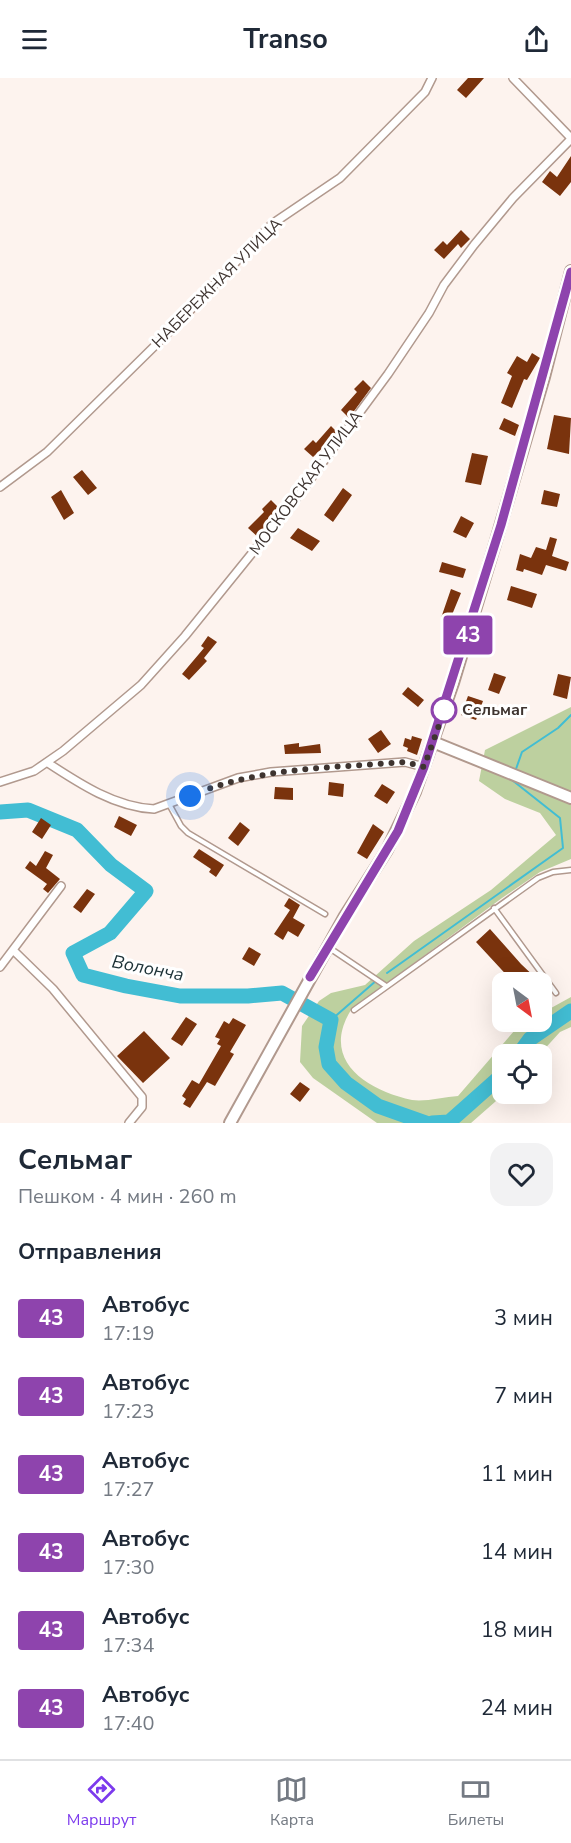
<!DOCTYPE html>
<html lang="ru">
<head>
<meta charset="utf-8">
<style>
  :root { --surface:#fff; --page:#f2f2f3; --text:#1f2937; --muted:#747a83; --line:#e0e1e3; --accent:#7c3aed }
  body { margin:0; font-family:"Nunito Sans",sans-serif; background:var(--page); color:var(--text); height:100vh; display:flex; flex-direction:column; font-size:22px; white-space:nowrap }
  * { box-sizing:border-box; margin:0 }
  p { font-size:20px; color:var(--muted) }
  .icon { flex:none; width:33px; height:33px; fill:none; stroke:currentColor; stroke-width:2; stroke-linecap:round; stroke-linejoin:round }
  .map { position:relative; height:1045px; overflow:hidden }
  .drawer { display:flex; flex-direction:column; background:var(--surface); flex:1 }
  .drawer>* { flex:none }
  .badge { padding:0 12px; border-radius:4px; font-size:21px; line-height:39px }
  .needle { width:39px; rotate:148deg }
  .controls { position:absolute; left:492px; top:894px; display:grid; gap:12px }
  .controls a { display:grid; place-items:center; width:60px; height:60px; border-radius:12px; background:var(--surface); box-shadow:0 6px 24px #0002; font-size:30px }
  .you { position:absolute; width:30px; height:30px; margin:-15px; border:4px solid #fff; border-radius:50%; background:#1a73e8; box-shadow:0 0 0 9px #1a73e833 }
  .map>.badge { position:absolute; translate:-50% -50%; box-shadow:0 0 0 3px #fff }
  h2 { padding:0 18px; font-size:22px; line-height:54px }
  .round { display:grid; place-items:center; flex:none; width:63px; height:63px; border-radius:18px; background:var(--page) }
  .head { display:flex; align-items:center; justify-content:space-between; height:102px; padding:0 18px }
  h1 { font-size:28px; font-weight:700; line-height:45px }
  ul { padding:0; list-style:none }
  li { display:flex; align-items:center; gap:18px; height:78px; padding:0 18px }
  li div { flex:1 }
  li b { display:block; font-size:22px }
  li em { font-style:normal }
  li .badge { min-width:66px; font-weight:700; text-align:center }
  header { display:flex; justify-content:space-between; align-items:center; height:78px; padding:0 18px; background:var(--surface); font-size:27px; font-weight:700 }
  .menu { display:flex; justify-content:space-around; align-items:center; height:84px; border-top:2px solid var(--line); background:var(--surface); font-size:16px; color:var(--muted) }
  .menu a { display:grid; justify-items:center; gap:3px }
  .menu .current { color:var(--accent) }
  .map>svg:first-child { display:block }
  .green { fill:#bdd09f }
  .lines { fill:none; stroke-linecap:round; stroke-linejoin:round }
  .stream { stroke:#42bdd3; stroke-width:2 }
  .river { stroke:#42bdd3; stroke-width:15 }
  .building { fill:#7a330d }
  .lane-casing { stroke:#b1998e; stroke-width:7 }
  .street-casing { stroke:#b1998e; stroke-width:10 }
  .secondary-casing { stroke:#b1998e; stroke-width:14 }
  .primary-casing { stroke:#b1998e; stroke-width:14 }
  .lane { stroke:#fff; stroke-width:4 }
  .street { stroke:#fff; stroke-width:7 }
  .secondary { stroke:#fff; stroke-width:10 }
  .primary { stroke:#fff; stroke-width:10 }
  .line-casing { stroke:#fff; stroke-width:14 }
  .line { stroke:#8e44ad; stroke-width:9 }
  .walk { stroke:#3e3430; stroke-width:6; stroke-dasharray:0 10.8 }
  .stop-dot { fill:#fff; stroke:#8e44ad; stroke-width:3 }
  .labels { text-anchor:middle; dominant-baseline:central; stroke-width:6; stroke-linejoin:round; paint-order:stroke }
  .street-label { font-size:16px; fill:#3e3430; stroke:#fff }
  .stop-label { font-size:16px; font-weight:bold; fill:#3e3430; stroke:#fff; text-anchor:start }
  .water-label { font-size:18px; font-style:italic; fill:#1c3136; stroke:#fff }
</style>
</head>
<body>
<header><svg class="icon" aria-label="menu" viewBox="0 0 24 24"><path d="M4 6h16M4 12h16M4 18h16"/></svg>Transo<svg class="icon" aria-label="share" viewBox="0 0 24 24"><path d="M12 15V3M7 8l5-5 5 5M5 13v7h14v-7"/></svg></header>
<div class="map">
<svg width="571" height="1045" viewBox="0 0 571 1045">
  <rect width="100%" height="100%" fill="#fdf3ee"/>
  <path class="green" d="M571 629V781L540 794 502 820 351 932C320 982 366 1012 412 1022 425 1024 444 1019 458 1018L521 945 542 944V935L571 919V949L560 954 540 976H502L504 1016 471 1045H377L313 1000 300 984 302 948 319 923 331 915 365 907 414 863 491 812 556 757 540 735 505 721 479 703 485 672Z"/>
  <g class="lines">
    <path class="stream" d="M516 691 522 674 558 650 571 637
      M387 895 563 770 560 740 512 702
      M331 942 377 902"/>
    <path class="river" d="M0 734 28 732 77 752 111 787 146 813 110 855 73 875 83 897 126 908 180 918H248L282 915 331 942 326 969 329 986 346 1005 378 1028 426 1045
      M519 976 530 961 571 933
      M432 1045 449 1044 502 997"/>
  </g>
  <path class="building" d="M468 0H484L466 20 457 12Z
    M571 78V104L560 118 542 104 550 93 557 99Z
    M461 152 470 161 461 170 458 166 444 181 434 172 443 163 447 167Z
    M532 275 540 280 527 302 524 301 512 330 501 325 512 298 507 295 517 278 527 284Z
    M363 302 371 310 349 340 341 332 357 314 354 311Z
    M554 337 571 340 569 376 547 371Z
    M504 340 519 347 515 358 499 351Z
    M331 348 338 355 313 379 304 371 313 362 316 365Z
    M472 375 488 378 481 407 465 404Z
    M82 392 97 410 88 417 73 399Z
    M343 410 352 417 333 444 324 437Z
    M61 412 74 435 64 442 51 419Z
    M544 412 560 416 557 429 541 426Z
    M271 422 280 431 264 447 266 449 258 459 248 450 264 434 262 431Z
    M461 438 474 445 466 460 453 454Z
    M298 450 320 463 312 473 290 460Z
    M550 459 557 461 552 478 569 484 566 493 546 487 542 497 524 491 523 494 516 492 520 476 531 480 536 469 546 472Z
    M442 484 466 491 463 500 439 494Z
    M511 508 537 516 532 530 507 522Z
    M451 511 461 515 449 544 441 540Z
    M208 558 217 564 204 580 207 583 189 602 182 596 204 570 201 568Z
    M494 595 506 599 499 616 488 612Z
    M558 596 571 599 567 621 553 617Z
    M408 609 424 622 418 629 402 616Z
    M468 618 483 623 476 642 461 637Z
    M381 652 391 666 378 675 368 661Z
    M412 658 422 661 417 677 407 673 408 670 403 668 405 660 411 662Z
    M299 665V669L320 666 321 675 285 676 284 667Z
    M329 704 344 706 343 719 328 717Z
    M382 706 395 714 387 726 374 718Z
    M275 709 293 710V722L274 721Z
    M119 738 137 747 131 758 114 749Z
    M41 740 51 747 42 761 32 754Z
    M240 744 250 752 238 768 228 760Z
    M373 746 384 754 367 781 357 775Z
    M199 771 224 787 216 799 209 794 211 791 193 779Z
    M45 773 53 777 46 790 60 801 48 815 43 811 47 806 25 790 30 783 36 788Z
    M87 811 95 816 81 835 73 829Z
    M289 820 300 827 293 840 305 847 298 859 288 853 283 862 274 856 290 832 284 828Z
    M490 851 521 886 540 904H513L476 864Z
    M249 869 261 876 254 888 242 881Z
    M186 939 197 946 182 968 171 961Z
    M233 940 246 947 230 974 234 976 215 1008 207 1004 190 1030 183 1026 186 1021 182 1018 192 1002 199 1006 221 968 217 966 220 961 215 959 224 943 229 946Z
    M144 953 170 980 143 1005 117 978Z
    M300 1004 310 1011 300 1024 290 1016Z"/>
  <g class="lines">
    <defs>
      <path id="lane" d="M169 726 181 748 188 755 325 836
        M494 830 556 915
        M328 869 386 908
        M354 932 538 800 553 794 571 792"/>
      <path id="street" d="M513 0 571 60
        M0 409 47 374 178 245 272 146 340 100 425 14 432 0
        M48 685C80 706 115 729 154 731L238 700 271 694 405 684 424 689
        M0 704 34 693 63 673 141 607 185 558 295 422 388 296 429 235 444 207 474 167 513 120 571 61
        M13 872 53 911 142 1019V1029L129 1045
        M0 889 61 808"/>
      <path id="secondary" d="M433 664 571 720"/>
      <path id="primary" d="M230 1045 345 838 387 772 415 714 453 605 495 466 544 299 571 193"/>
    </defs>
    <use href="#lane" class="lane-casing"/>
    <use href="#street" class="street-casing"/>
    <use href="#secondary" class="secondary-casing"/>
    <use href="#primary" class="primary-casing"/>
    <use href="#lane" class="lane"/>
    <use href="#street" class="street"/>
    <use href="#secondary" class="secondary"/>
    <use href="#primary" class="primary"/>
  </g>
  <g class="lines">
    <defs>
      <path id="line" d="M310 899 398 753 424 689 501 447 571 194"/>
    </defs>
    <use href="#line" class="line-casing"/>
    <use href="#line" class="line"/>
    <path class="walk" d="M190 718C258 689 332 690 405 684L424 689 447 625 444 632"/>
  </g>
  <circle class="stop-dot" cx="444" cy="632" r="12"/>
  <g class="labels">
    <g class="street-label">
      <text transform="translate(217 205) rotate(-45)">НАБЕРЕЖНАЯ УЛИЦА</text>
      <text transform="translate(306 405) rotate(-53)">МОСКОВСКАЯ УЛИЦА</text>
    </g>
    <g class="stop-label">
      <text x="462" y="632">Сельмаг</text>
    </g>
    <g class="water-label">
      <text transform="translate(148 890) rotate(11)">Волонча</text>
    </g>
  </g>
</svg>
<div class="controls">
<a><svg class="needle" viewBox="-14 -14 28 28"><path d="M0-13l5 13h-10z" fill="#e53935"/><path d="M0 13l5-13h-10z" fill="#747a83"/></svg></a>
<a><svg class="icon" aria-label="locate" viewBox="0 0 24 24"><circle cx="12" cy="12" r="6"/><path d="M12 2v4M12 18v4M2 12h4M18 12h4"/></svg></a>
</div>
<div class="you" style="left:190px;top:718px"></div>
<b class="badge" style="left:468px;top:557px;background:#8e44ad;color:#fff">43</b>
</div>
<section class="drawer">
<div class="head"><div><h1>Сельмаг</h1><p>Пешком · 4 мин · 260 m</p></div><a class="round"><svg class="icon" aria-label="heart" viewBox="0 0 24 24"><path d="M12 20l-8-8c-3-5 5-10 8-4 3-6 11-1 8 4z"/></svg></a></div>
<h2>Отправления</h2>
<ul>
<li><span class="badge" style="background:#8e44ad;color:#fff">43</span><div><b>Автобус</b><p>17:19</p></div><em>3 мин</em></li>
<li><span class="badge" style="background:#8e44ad;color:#fff">43</span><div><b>Автобус</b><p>17:23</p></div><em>7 мин</em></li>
<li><span class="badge" style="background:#8e44ad;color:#fff">43</span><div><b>Автобус</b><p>17:27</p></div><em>11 мин</em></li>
<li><span class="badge" style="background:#8e44ad;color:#fff">43</span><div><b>Автобус</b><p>17:30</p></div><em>14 мин</em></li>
<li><span class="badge" style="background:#8e44ad;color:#fff">43</span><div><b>Автобус</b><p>17:34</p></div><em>18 мин</em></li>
<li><span class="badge" style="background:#8e44ad;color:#fff">43</span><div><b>Автобус</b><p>17:40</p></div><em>24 мин</em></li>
</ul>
</section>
<nav class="menu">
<a class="current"><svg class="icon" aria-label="directions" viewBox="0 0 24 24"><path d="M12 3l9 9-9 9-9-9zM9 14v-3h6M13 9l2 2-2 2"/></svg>Маршрут</a>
<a><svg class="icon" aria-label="map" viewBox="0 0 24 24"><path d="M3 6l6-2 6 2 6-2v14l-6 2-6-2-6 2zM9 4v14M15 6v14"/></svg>Карта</a>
<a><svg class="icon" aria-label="tickets" viewBox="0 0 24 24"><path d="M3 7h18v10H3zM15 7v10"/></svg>Билеты</a>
</nav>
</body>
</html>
